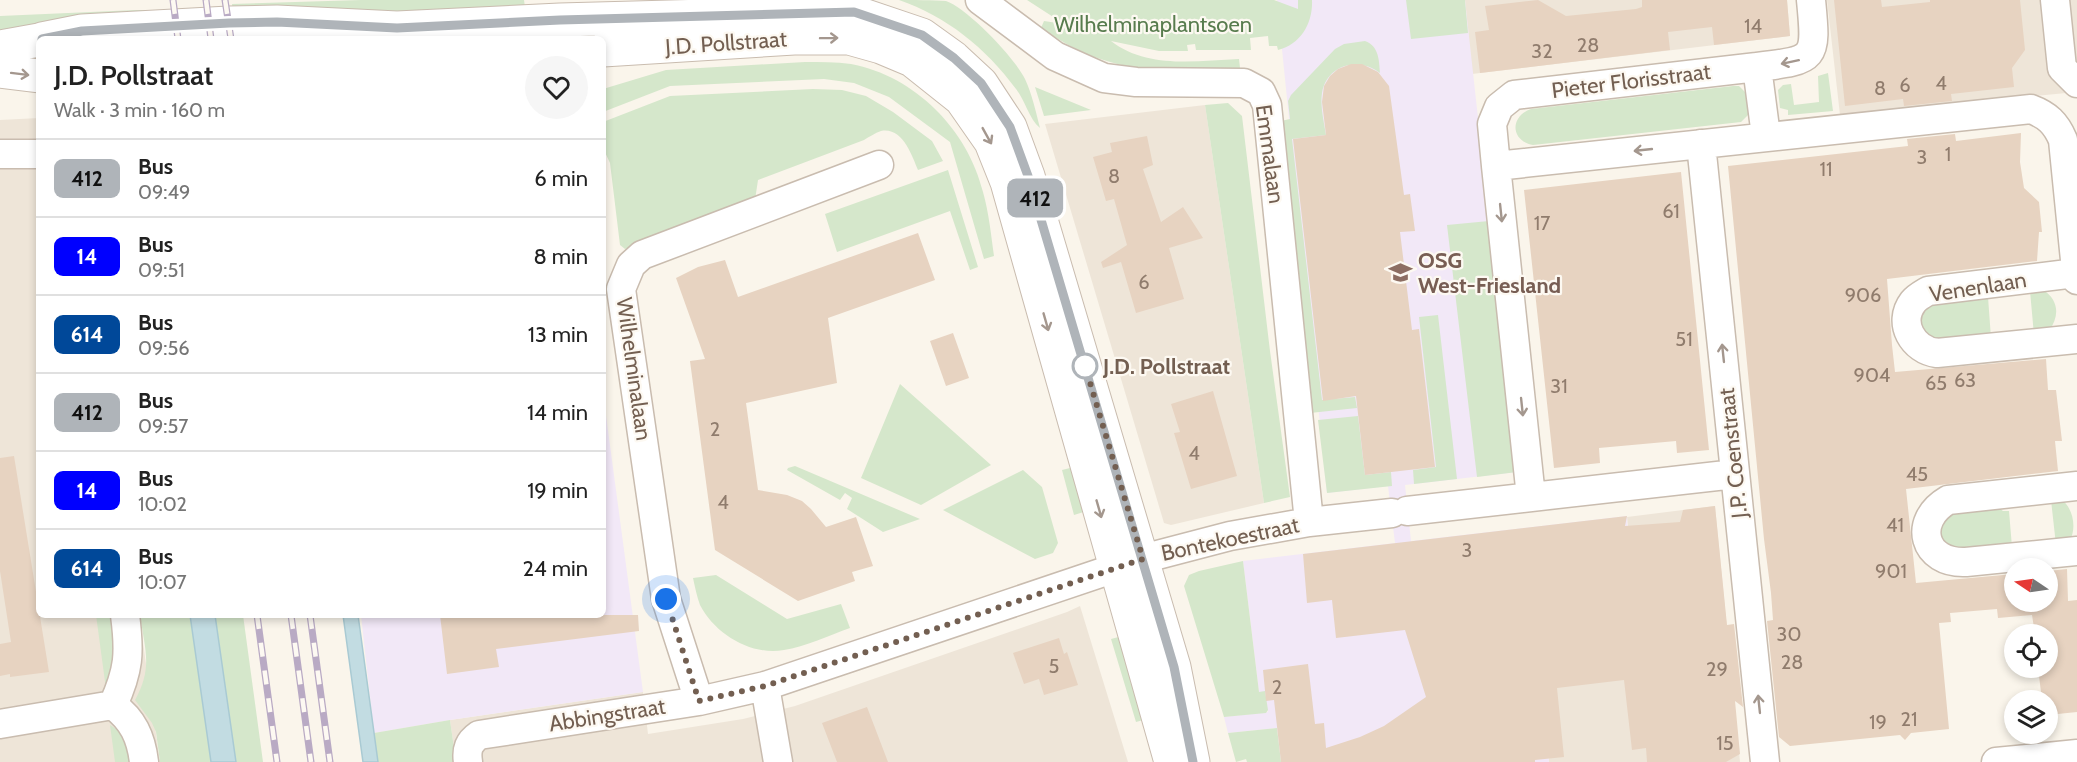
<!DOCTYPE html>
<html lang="en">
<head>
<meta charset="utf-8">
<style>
  :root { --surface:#fff; --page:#f6f6f6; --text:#222; --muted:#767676; --line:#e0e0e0 }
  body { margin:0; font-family:Cabin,sans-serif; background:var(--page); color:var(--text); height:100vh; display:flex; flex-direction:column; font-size:22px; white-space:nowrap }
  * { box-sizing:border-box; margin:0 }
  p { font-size:20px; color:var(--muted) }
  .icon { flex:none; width:33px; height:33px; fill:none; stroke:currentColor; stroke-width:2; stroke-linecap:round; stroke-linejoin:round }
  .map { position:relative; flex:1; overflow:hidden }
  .panel { position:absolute; left:36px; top:36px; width:570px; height:582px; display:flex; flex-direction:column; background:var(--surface); border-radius:9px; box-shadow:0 3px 9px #0003 }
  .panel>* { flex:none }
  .badge { padding:0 12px; border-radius:9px; font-size:21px; line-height:39px }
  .needle { width:39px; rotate:283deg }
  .controls { position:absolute; left:2004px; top:558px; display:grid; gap:12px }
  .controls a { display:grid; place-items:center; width:54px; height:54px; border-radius:50%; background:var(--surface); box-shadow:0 3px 9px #0003; font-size:30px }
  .you { position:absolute; width:30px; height:30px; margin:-15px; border:4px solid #fff; border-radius:50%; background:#1a73e8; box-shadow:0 0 0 9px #1a73e833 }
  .map>.badge { position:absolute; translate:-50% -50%; box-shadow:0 0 0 3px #fff }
  .round { display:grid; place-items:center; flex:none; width:63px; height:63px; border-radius:32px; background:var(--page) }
  .head { display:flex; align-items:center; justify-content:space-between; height:102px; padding:0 18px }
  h1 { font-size:28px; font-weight:600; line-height:45px }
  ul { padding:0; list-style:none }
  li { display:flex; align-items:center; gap:18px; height:78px; padding:0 18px; border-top:2px solid var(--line) }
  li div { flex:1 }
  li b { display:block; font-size:22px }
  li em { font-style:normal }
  li .badge { min-width:66px; font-weight:700; text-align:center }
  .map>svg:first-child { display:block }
  .residential { fill:#eee5d8 }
  .education { fill:#f2e8f7 }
  .green { fill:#d5e7cb }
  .water { fill:#c2dce2; stroke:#a9cad3; stroke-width:1.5 }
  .building { fill:#e7d3c1 }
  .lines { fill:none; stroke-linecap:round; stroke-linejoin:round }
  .minor-casing { stroke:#c9bcaf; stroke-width:31 }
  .tertiary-casing { stroke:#c9bcaf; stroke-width:35 }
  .minor { stroke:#fff; stroke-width:28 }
  .tertiary { stroke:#fff; stroke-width:33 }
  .rail-casing { stroke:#b9aac4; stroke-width:7 }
  .rail { stroke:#fdf9f2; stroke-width:4.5; stroke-dasharray:14; stroke-linecap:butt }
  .oneway { stroke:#a4978e }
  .line-casing { stroke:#fff; stroke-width:14 }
  .line { stroke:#afb4b9; stroke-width:9 }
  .walk { stroke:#735f51; stroke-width:6; stroke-dasharray:0 10.8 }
  .stop-dot { fill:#fff; stroke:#afb4b9; stroke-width:3 }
  .labels { text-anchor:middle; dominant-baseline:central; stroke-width:4.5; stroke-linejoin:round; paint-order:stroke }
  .number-label { font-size:20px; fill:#907c6d }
  .park-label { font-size:22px; fill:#587c4e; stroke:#fdf9f2 }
  .street-label { font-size:22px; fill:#735f51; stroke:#fdf9f2 }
  .education-label { font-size:22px; font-weight:bold; fill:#785e54; stroke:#fdf9f2; text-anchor:start }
  .stop-label { font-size:22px; font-weight:bold; fill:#735f51; stroke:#fdf9f2; text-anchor:start }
</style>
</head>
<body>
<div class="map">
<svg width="2077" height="762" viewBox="0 0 2077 762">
  <rect width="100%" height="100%" fill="#faf5eb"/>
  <path class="residential" d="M1465 0H1787L1790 36 1472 74Z
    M1827 0H2077V92L1840 115Z
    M1205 105 1264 503 1171 525 1164 523 1045 124Z
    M39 118V615H139L160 762H0V120Z
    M1715 506 1740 762H1549L1541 689 1643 677 1627 517Z
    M1080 606 1128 762H456L450 720 643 692 648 734 743 719 795 706 1067 612Z"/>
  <path class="education" d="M1277 0H1465L1517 472 1405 485 1411 541 1627 516 1628 534 1541 689 1549 762H1281L1277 728 1228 733 1224 717 1268 712 1266 704 1259 692 1243 561 1395 543 1388 486 1327 493Z
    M603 393 643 692 450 720 374 733 361 615H603Z"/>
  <path class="green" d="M361 0H524L526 14 233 13 232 4Z
    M899 0C911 0 935 0 946 1 967 8 1015 58 1025 79 1032 94 1036 112 1040 128 1029 119 1025 100 1016 89 986 48 946 16 899 0Z
    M1027 0H1274L1298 9V0H1312C1313 23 1301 44 1278 50L1277 46H1269L1268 36 1250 38 1251 50H1196L1195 44 1187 45 1188 51H1159L1111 41C1147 69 1196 61 1239 59L1240 68C1158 71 1112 77 1041 28L1044 21 1064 24Z
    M1406 0H1465L1468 33 1411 39Z
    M136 10H166L0 38V16Z
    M1365 41C1379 46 1379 60 1380 73 1359 57 1327 64 1322 93 1320 106 1324 122 1326 135L1292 139 1322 400 1355 397 1357 408 1310 413 1281 121 1290 119 1288 101 1291 95 1335 49 1344 44Z
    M805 62C820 62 836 62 851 64 915 76 968 130 983 192 989 213 991 235 994 256L984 259 950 142 889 97 854 83 824 79 670 86 603 112V89L666 70Z
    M1828 73 1833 111 1788 115V110L1780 108 1778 90 1783 85 1791 84 1794 105 1819 102 1818 76Z
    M1733 86H1739L1747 94 1748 115 1741 122 1533 145C1510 141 1510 116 1531 109Z
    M1035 87 1091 110 1044 116Z
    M813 89 842 90 866 96 893 112 932 141 943 161 918 170C912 156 903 127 881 131 875 133 869 137 864 140L758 180 755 200 752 205 625 249 620 245 610 163 603 148V122L670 96Z
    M1228 103 1242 116 1270 351 1290 497 1264 503 1205 105Z
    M948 170 978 267 970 270 950 211 837 252 825 214Z
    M1489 221 1517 472 1477 477 1447 225Z
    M2042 289C2059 300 2060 315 2049 331L2034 335 2030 291Z
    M1988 297 1991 338 1929 347 1913 313 1916 306Z
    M1438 315 1457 479 1414 484 1413 470 1436 467 1419 317Z
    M900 384 991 465 921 505 861 478Z
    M1358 416 1365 475 1391 472 1392 486 1327 493 1318 420Z
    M795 466 920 519 883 532 847 509 852 498 845 493 840 500 787 470 788 468Z
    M1078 466 1090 510 1074 515 1062 470Z
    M1023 470 1042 487 1058 543 1053 553 1035 559 943 510Z
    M2060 499C2073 506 2077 528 2070 540 2066 543 2060 544 2056 545L2051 500Z
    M1999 508 2003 511H2009L2012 547 1947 556 1934 520 1939 514Z
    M1243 561 1259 692 1265 691 1268 710 1266 713 1224 717 1184 586 1189 575 1199 571Z
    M716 575 787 619 841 604 850 628C830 635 805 647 784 650 751 656 715 634 700 605 697 597 695 587 693 578Z
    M96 615H111L117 661 106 689Z
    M140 615H190L211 762H160L156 732 152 723 135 700C153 668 145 650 140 615Z
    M215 615H243L263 762H236Z
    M1126 635 1147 719 1136 722 1111 639Z
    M450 720 456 762H378L374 733Z
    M110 725C126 734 127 745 130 762H115Z
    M1277 728 1281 762H1247L1246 759 1236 762 1228 733Z"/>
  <path class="water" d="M190 615H215L236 762H211Z
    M343 615H358L378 762H363Z"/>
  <path class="building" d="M1538 0 1566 16 1636 9 1642 7V0H1787L1790 36 1714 45 1712 27 1668 32 1670 50 1480 73 1475 32 1489 30 1485 6Z
    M1834 0H1881L1882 7 1930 2V0H2020L2025 50 2012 68 2014 87 1951 94 1952 101 1904 106 1903 99 1845 106Z
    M1362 64 1378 72 1389 86 1404 195 1410 194 1415 231 1400 232 1412 330 1419 329 1435 467 1365 475 1356 396 1323 401 1293 139 1326 135 1322 102 1324 86 1330 76 1338 69 1351 64Z
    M2021 133 2020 162 2024 188 2039 202 2042 232H2039L2037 261 1887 279 1892 345 1895 372 2046 359 2048 390H2056L2062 441H2055L2058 471 1906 489 1916 583 2014 574V602H2048V571L2067 569 2068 601 2077 600V712L2048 715V700H2042L2038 668H2048V634H2035L2032 615 1998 618 1997 609 1950 613 1951 622 1939 623 1949 729 1911 733 1905 740 1900 735 1790 746 1779 737 1767 621 1773 620 1771 593 1764 539 1728 166 1908 146 1907 139 1955 134 1956 141Z
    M1147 136 1153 165 1143 169 1161 222 1183 207 1203 238 1169 248 1184 299 1136 313 1121 262 1103 268 1101 262 1127 245 1114 199 1106 201 1093 157 1112 152 1110 143Z
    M1681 172 1709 450 1677 453 1676 441 1599 448 1600 463 1554 468 1524 190Z
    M918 233 935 280 828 318 837 383 746 403 758 490 787 495 802 501 811 509 826 527 856 517 873 566 852 572 855 581 798 601 715 550 690 361 705 359 676 278 698 267 725 260 738 297Z
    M953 333 969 378 946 386 930 341Z
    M1213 391 1237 476 1191 489 1174 433 1180 432 1171 404Z
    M14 456 49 672 10 677V674L0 676V644L11 642 0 571V458Z
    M1715 506 1727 625 1734 624 1743 707 1735 701 1740 754 1726 762H1647L1646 748 1632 750 1624 680 1557 688 1564 757 1535 760V762H1281L1274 700 1266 701 1263 670 1308 664 1315 724 1324 723 1326 748 1360 737 1384 726 1426 697 1405 630 1336 638 1332 600 1307 603 1303 554 1627 516 1625 526 1680 522 1683 510Z
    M440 615H638L639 631 496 649 499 667 447 674Z
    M1059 638 1064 654 1067 652 1078 685 1044 695 1039 679 1024 684 1013 653Z
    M867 707 888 762H837L822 723Z"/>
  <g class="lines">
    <defs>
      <path id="minor" d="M980 0 1055 56 1104 78 1136 82 1244 83 1261 92 1267 105 1309 522
        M2055 0 2062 68 2077 83
        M1757 67C1816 60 1817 60 1811 0
        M1701 144 1765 762
        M0 154H39
        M1496 166 1492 124 1499 107 1514 95 1757 67 1766 136
        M2076 273 1928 291C1923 294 1917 297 1913 302 1897 323 1913 350 1937 353L2077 339
        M2077 486 1948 500C1912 521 1923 564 1966 562L2077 551
        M1531 497 1496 166 2031 109C2047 115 2056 123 2063 140L2077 280
        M1407 511 1735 474
        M125 615C130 653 129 670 113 705 133 720 141 737 144 762
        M765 686 778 762
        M699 701 666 599 621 289 631 265 642 255 879 165
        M0 724 113 705
        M468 762C466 749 469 742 479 735L699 701 765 686 1142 559 1230 536 1309 522 1392 513
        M1996 762 2077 754"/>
      <path id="tertiary" d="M42 39 82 31 229 23 277 22 397 28 560 20 854 12 922 35 954 58 981 83 1010 127 1028 176 1174 667 1193 762
        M0 47 39 40
        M603 50 794 38H849L881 47 912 60 961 99 991 142 1007 182 1171 762
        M0 71 39 76"/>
    </defs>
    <use href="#minor" class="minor-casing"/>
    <use href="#tertiary" class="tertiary-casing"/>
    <use href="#minor" class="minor"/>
    <use href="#tertiary" class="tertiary"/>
    <defs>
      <path id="rail" d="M173 0 178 39
        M206 0 211 39
        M225 0 231 39
        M257 615 277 762
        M291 615 311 762
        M310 615 330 762"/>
    </defs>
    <use href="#rail" class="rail-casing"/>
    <use href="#rail" class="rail"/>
  </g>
  <defs><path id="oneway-shaft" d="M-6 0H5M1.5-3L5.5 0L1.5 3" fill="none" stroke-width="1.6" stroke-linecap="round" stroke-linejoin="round" transform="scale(1.5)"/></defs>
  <g class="oneway">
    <use href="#oneway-shaft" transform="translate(829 38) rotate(-1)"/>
    <use href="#oneway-shaft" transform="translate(1790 62) rotate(168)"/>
    <use href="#oneway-shaft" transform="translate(20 74) rotate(7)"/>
    <use href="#oneway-shaft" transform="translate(987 136) rotate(61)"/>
    <use href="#oneway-shaft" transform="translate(1643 150) rotate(174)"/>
    <use href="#oneway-shaft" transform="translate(1501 213) rotate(84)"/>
    <use href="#oneway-shaft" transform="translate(1046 322) rotate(74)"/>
    <use href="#oneway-shaft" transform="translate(1723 353) rotate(-96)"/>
    <use href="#oneway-shaft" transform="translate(1522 407) rotate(84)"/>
    <use href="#oneway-shaft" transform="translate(1099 509) rotate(74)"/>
    <use href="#oneway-shaft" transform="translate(1759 704) rotate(-96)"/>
  </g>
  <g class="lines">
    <defs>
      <path id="line" d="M42 39 82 31 229 23 277 22 397 28 560 20 854 12 922 35 954 58 981 83 1010 127 1028 176 1174 667 1193 762"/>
    </defs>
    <use href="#line" class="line-casing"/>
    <use href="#line" class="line"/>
    <path class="walk" d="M666 599 699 701 765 686 1143 559 1085 366"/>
  </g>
  <defs>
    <symbol id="school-bare" viewBox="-9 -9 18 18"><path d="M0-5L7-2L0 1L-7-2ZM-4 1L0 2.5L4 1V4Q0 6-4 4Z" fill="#8d6e63" stroke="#fdf9f2" stroke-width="2.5" paint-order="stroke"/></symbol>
  </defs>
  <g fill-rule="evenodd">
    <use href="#school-bare" x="1384" y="256" width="33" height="33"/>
  </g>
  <circle class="stop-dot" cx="1085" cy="366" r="12"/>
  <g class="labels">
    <g class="number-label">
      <text x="1753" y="26">14</text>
      <text x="1588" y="45">28</text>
      <text x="1542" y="51">32</text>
      <text x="1941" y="83">4</text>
      <text x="1905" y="85">6</text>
      <text x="1880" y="88">8</text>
      <text x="1948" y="154">1</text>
      <text x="1922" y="157">3</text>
      <text x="1826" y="169">11</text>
      <text x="1114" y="176">8</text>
      <text x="1671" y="211">61</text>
      <text x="1542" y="223">17</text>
      <text x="1144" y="282">6</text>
      <text x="1863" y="295">906</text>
      <text x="1684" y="339">51</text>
      <text x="1872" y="375">904</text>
      <text x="1965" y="380">63</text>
      <text x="1936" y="383">65</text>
      <text x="1559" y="386">31</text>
      <text x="715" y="429">2</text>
      <text x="1194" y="453">4</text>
      <text x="1917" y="474">45</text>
      <text x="723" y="502">4</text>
      <text x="1895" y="525">41</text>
      <text x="1467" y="550">3</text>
      <text x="1891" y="571">901</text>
      <text x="1789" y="634">30</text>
      <text x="1792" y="662">28</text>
      <text x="1054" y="666">5</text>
      <text x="1717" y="669">29</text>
      <text x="1277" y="687">2</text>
      <text x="1909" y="719">21</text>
      <text x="1878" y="722">19</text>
      <text x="1725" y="743">15</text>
    </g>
    <g class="park-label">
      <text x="1153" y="24">Wilhelminaplantsoen</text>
    </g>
    <g class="street-label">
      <text transform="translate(726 43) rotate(-4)">J.D. Pollstraat</text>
      <text transform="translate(1631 81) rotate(-7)">Pieter Florisstraat</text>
      <text transform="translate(1270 154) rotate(82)">Emmalaan</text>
      <text transform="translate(1978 287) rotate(-9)">Venenlaan</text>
      <text transform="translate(634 369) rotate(82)">Wilhelminalaan</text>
      <text transform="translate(1733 453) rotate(-96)">J.P. Coenstraat</text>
      <text transform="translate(1230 539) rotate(-12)">Bontekoestraat</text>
      <text transform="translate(607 715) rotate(-9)">Abbingstraat</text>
    </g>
    <g class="education-label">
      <text x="1418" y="260">OSG<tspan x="1418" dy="25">West-Friesland</tspan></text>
    </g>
    <g class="stop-label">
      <text x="1103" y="366">J.D. Pollstraat</text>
    </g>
  </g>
</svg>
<div class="controls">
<a><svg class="needle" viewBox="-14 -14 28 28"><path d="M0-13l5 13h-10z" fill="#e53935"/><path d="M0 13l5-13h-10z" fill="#767676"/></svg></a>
<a><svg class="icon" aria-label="locate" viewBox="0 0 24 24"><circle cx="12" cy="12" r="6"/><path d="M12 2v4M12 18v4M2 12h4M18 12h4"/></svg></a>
<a><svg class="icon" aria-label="layers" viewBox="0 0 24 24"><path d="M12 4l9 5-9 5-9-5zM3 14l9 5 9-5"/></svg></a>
</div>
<div class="you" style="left:666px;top:599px"></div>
<b class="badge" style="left:1035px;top:198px;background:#afb4b9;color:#111">412</b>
<section class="panel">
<div class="head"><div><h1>J.D. Pollstraat</h1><p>Walk · 3 min · 160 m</p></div><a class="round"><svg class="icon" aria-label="heart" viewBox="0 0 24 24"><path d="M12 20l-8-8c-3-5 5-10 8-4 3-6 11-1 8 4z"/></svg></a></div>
<ul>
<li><span class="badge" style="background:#afb4b9;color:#111">412</span><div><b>Bus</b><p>09:49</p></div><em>6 min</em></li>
<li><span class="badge" style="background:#00f;color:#fff">14</span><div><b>Bus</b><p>09:51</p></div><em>8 min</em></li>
<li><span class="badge" style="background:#004899;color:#fff">614</span><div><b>Bus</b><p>09:56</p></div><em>13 min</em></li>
<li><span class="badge" style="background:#afb4b9;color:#111">412</span><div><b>Bus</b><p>09:57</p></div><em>14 min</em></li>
<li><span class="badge" style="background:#00f;color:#fff">14</span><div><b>Bus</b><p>10:02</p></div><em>19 min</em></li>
<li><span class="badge" style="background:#004899;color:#fff">614</span><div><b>Bus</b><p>10:07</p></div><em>24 min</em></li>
</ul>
</section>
</div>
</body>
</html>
